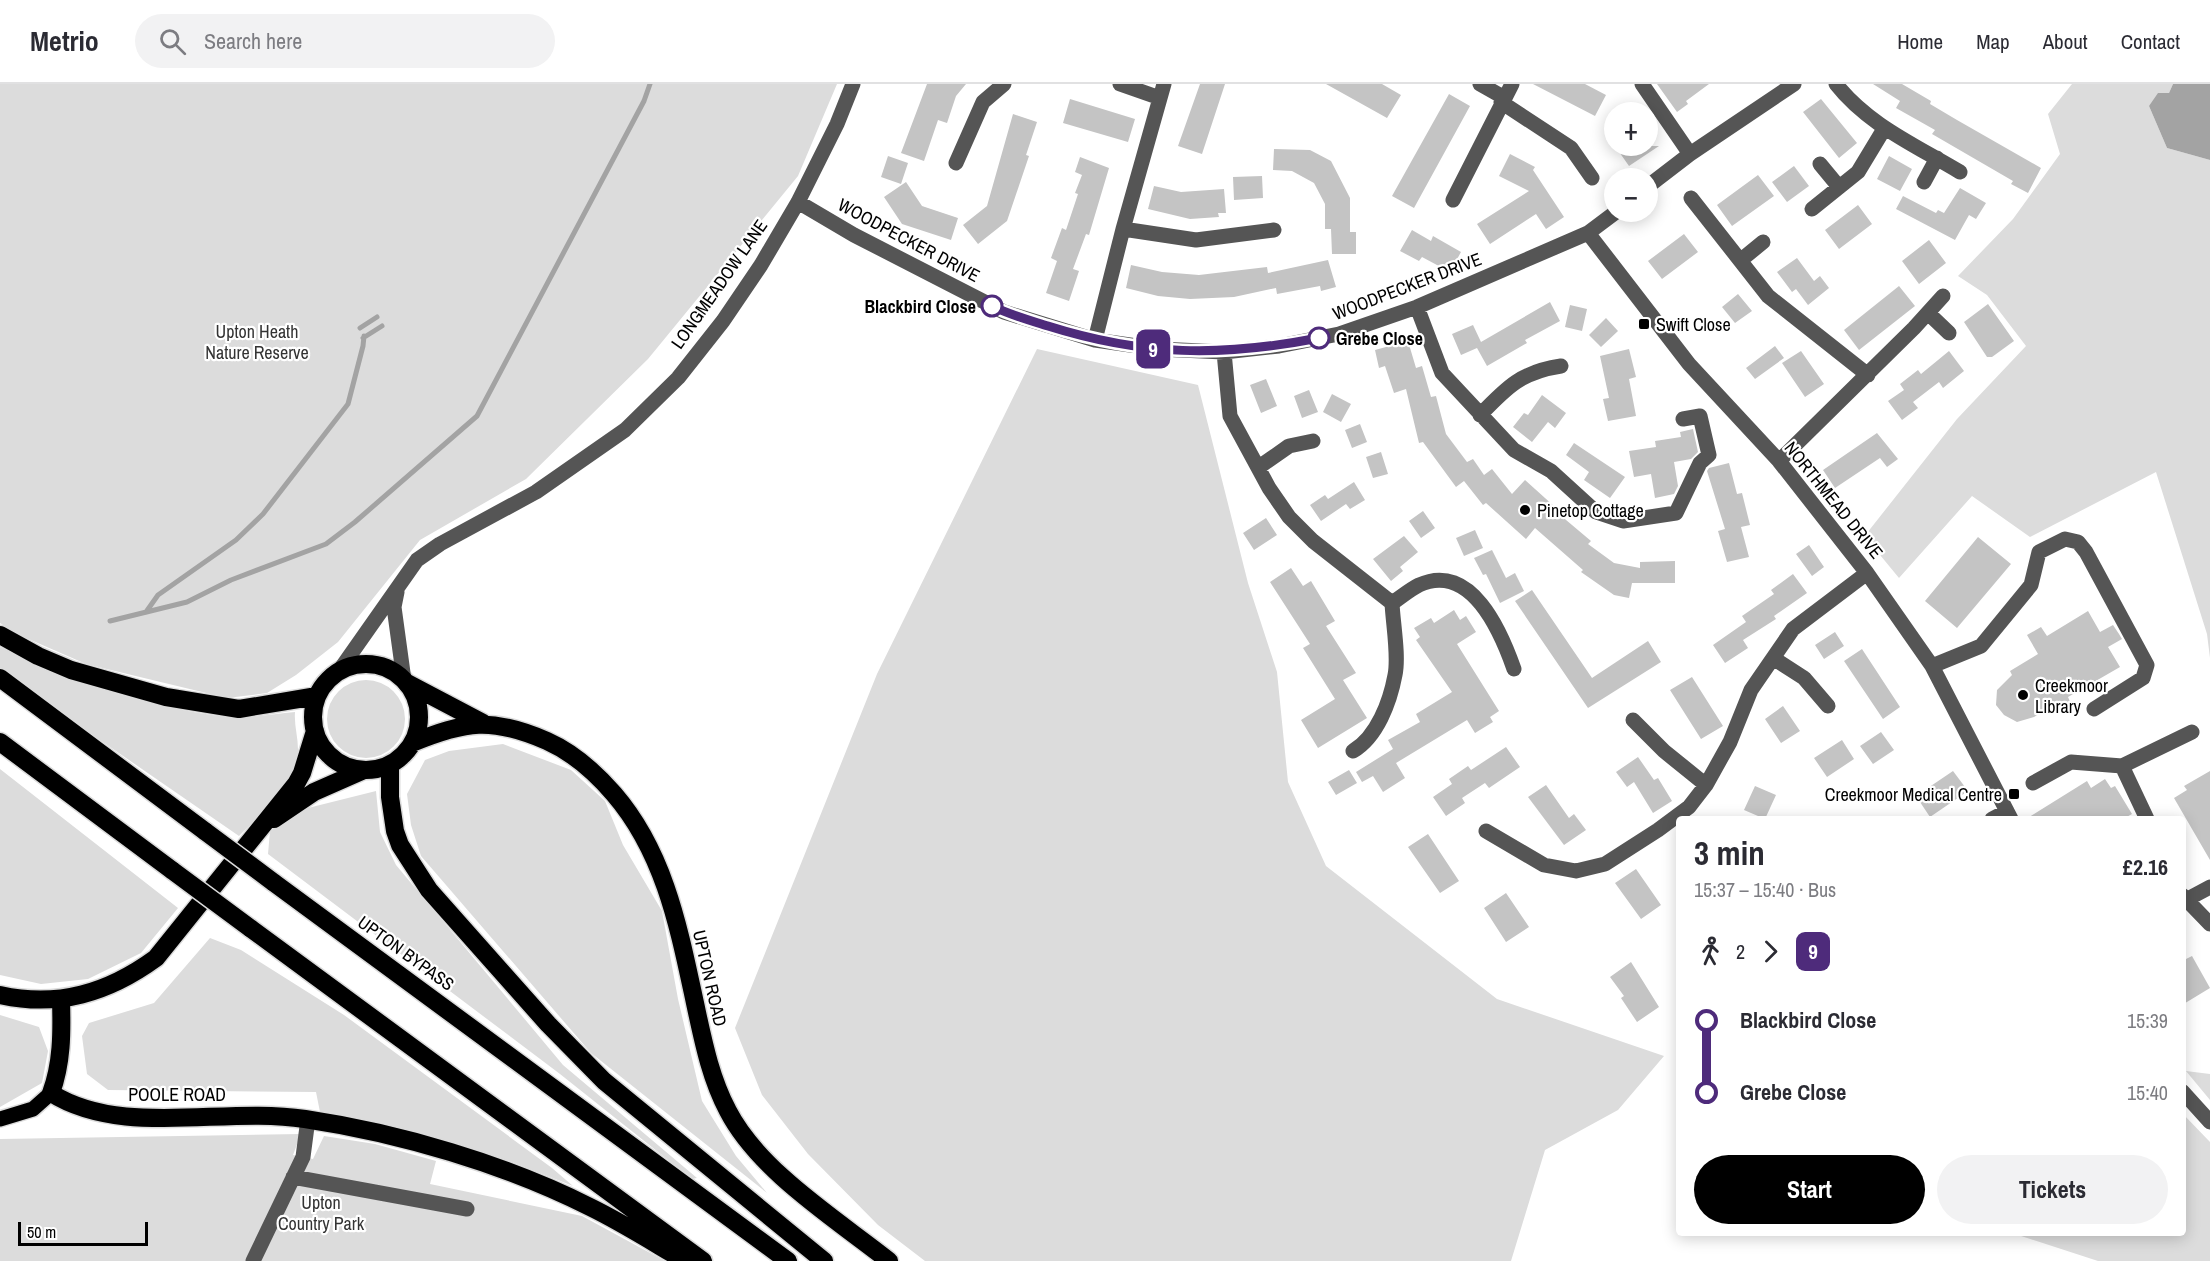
<!DOCTYPE html>
<html lang="en">
<head>
<meta charset="utf-8">
<style>
  :root { --surface:#fff; --page:#f2f2f3; --text:#2b2b33; --muted:#7c7c81; --line:#e1e1e2; --accent:#000 }
  body { margin:0; font-family:"Archivo Narrow",sans-serif; background:var(--page); color:var(--text); height:100vh; display:flex; flex-direction:column; font-size:22px; white-space:nowrap }
  * { box-sizing:border-box; margin:0 }
  p { font-size:20px; color:var(--muted) }
  .icon { flex:none; width:33px; height:33px; fill:none; stroke:currentColor; stroke-width:2; stroke-linecap:round; stroke-linejoin:round }
  .map { position:relative; flex:1; overflow:hidden }
  .details { position:absolute; left:1676px; top:732px; width:510px; height:420px; display:flex; flex-direction:column; background:var(--surface); border-radius:6px; box-shadow:0 3px 15px #0003 }
  .details>* { flex:none }
  .badge { padding:0 12px; border-radius:9px; font-size:21px; line-height:39px }
  .tools { position:absolute; left:1604px; top:18px; display:grid; gap:12px }
  .tools a { display:grid; place-items:center; width:54px; height:54px; border-radius:50%; background:var(--surface); box-shadow:0 3px 15px #0003; font-size:30px }
  .scale { position:absolute; left:18px; bottom:15px; width:130px; box-sizing:border-box; padding-left:6px; border:3px solid #000; border-top:0; font-size:16px; line-height:21px; white-space:nowrap; color:#000; -webkit-text-stroke:4px #fff; paint-order:stroke }
  .map>.badge { position:absolute; translate:-50% -50%; box-shadow:0 0 0 3px #fff }
  .legs { display:flex; align-items:center; gap:9px; height:66px; padding:0 18px; font-size:20px }
  .legs p { margin-inline-start:auto }
  .summary { display:flex; align-items:center; justify-content:space-between; height:102px; padding:0 18px }
  h1 { font-size:33px; font-weight:800; line-height:45px }
  .button { display:flex; gap:12px; margin-top:auto; padding:12px 18px }
  .button a { flex:1; height:69px; border-radius:36px; background:var(--accent); color:#fff; font-size:24px; font-weight:800; line-height:69px; text-align:center }
  .button a+a { background:var(--page); color:var(--text) }
  ul { padding:0 18px; list-style:none }
  li { display:flex; align-items:center; gap:21px; height:72px; font-size:22px }
  li i { display:grid; place-items:center; width:9px; height:100%; margin:0 8px; background:currentColor }
  li i::after { content:''; width:15px; height:15px; margin:-8px; border:4px solid; border-radius:50%; background:var(--surface) }
  li p { margin-inline-start:auto }
  li:first-child i { background:linear-gradient(#0000 50%,currentColor 0) }
  li:last-child i { background:linear-gradient(currentColor 50%,#0000 0) }
  header { display:flex; align-items:center; gap:36px; box-sizing:border-box; height:84px; padding:0 30px; background:var(--surface); border-bottom:2px solid var(--line) }
  header strong { font-size:28px }
  nav { display:flex; gap:33px; margin-inline-start:auto; font-size:21px }
  .search { width:420px; height:54px; background:var(--page); display:flex; align-items:center; gap:15px; box-sizing:border-box; padding:0 21px; border-radius:33px; color:var(--muted); font-size:22px }
  .map>svg:first-child { display:block }
  .green { fill:#dcdcdc }
  .water { fill:#a3a3a3 }
  .lines { fill:none; stroke-linecap:round; stroke-linejoin:round }
  .stream { stroke:#a3a3a3; stroke-width:5 }
  .building { fill:#c4c4c4 }
  .major-casing { stroke:#dbdbdb; stroke-width:18 }
  .highway-casing { stroke:#dbdbdb; stroke-width:21 }
  .minor { stroke:#555; stroke-width:15 }
  .major { stroke:#000; stroke-width:15 }
  .highway { stroke:#000; stroke-width:18 }
  .highway-bridge-casing { stroke:#dbdbdb; stroke-width:21; stroke-linecap:butt }
  .highway-bridge { stroke:#000; stroke-width:18 }
  .line-1-casing { stroke:#fff; stroke-width:14 }
  .line-1 { stroke:#4e2b7b; stroke-width:9 }
  .stop-1-dot { fill:#fff; stroke:#4e2b7b; stroke-width:3 }
  .poi-dot { fill:#000; stroke:#fff; stroke-width:2 }
  .labels { text-anchor:middle; dominant-baseline:central; stroke-width:4.5; stroke-linejoin:round; paint-order:stroke }
  .street-label { font-size:18px; fill:#000; stroke:#fff }
  .stop-label { font-size:18px; font-weight:bold; fill:#000; stroke:#fff; text-anchor:end }
  .poi-label { font-size:18px; fill:#000; stroke:#fff; text-anchor:start }
  .park-label { font-size:18px; fill:#333; stroke:#fff }
</style>
</head>
<body>
<header>
<strong>Metrio</strong>
<div class="search"><svg class="icon" aria-label="search" viewBox="0 0 24 24"><circle cx="10" cy="10" r="6"/><path d="M15 15l6 6"/></svg>Search here</div>
<nav><a>Home</a><a>Map</a><a>About</a><a>Contact</a></nav>
</header>
<div class="map">
<svg width="2210" height="1177" viewBox="0 0 2210 1177">
  <rect width="100%" height="100%" fill="#fff"/>
  <path class="green" d="M0 0H837L798 92 648 275 526 395 420 456 338 558 296 591 267 609 227 614 86 580 17 550 0 539Z
    M2072 0H2173L2169 9 2149 22 2167 64 2210 76V574L2207 550 2156 388 2030 453 1972 412 1899 494 1857 443 1867 449 1957 335 2026 262 1987 211 1958 192 2013 135 2060 70 2048 30Z
    M1037 265 1198 301 1248 499 1277 588 1288 698 1326 782 1497 915 1664 972 1618 1026 1545 1066 1511 1177H925L878 1141 808 1070 762 1011 735 944 877 590Z
    M0 563C71 597 148 624 227 633 249 635 272 630 295 628 294 641 298 653 298 665 298 702 262 729 239 752L0 587Z
    M327 635a39 39 0 1 1 78 0a39 39 0 1 1-78 0Z
    M503 660 571 686 605 717 623 761 662 827 678 915 702 1017 736 1072 767 1109 591 969 421 772 411 741 407 710 425 676 449 667Z
    M0 685 178 824 141 869 88 895 41 900 0 891Z
    M376 707 380 748 396 781 563 981 697 1094 692 1095 560 990 268 770 270 747 300 726Z
    M210 854 241 866 344 931 552 1084 573 1102 512 1078 320 1028 316 1008 108 1006 87 990 82 952 89 939 154 919Z
    M0 931 39 943 48 967 42 999 0 1023Z
    M2186 987 2210 990V1016Z
    M2183 1030 2210 1058V1177H2098L2012 1149H2182Z
    M301 1050 293 1071 313 1075 324 1052 375 1060 436 1077 430 1100 582 1132 665 1177H0V1055Z"/>
  <path class="water" d="M2173 0H2210V76L2167 64 2149 22 2158 9H2169Z"/>
  <g class="lines">
    <path class="stream" d="M360 244 377 233
      M363 254 382 242
      M146 528 158 511 236 456 263 430 348 320 363 262 364 252
      M110 537 187 518 231 496 326 460 355 438 477 332 644 17 650 0"/>
  </g>
  <path class="building" d="M927 0H966L956 12 947 39 938 36 924 77 901 69Z
    M1200 0H1225L1202 70 1178 62Z
    M1326 0H1382L1401 11 1387 34Z
    M1533 0H1585L1606 11 1595 32Z
    M1657 0H1709L1686 17 1688 20 1677 28Z
    M1873 0H1902L1931 17 1930 20 1957 36 2041 84 2028 109 2011 100 2013 97 1932 50 1935 46 1896 24 1900 17Z
    M1449 10 1470 22 1414 124 1392 112Z
    M1070 15 1135 35 1128 58 1063 39Z
    M1821 15 1857 59 1839 74 1803 28Z
    M1013 30 1037 38 1026 71 1029 72 1007 137 978 160 963 141 987 122Z
    M1615 62H1659L1629 82Z
    M1274 65 1310 66 1331 77 1350 114V148H1356V170H1332L1331 145H1325V120L1314 99 1292 87 1273 86Z
    M1510 70 1535 83 1533 86 1564 133 1546 145 1536 130 1490 160 1477 140 1529 107 1499 92Z
    M888 72 908 79 901 100 881 93Z
    M1889 72 1912 85 1900 107 1877 95Z
    M1080 73 1109 84 1089 151 1086 150 1073 185 1079 187 1069 217 1046 209 1057 177 1051 174 1062 144 1066 146 1078 110 1075 109 1082 91 1075 88Z
    M1794 82 1809 102 1787 118 1772 98Z
    M1758 91 1774 112 1732 142 1717 121Z
    M1262 92 1263 114 1234 116 1233 93Z
    M906 98 922 122 958 134 951 156 902 140 884 113Z
    M1154 102 1181 108 1224 105 1226 129H1218L1219 133 1190 135 1148 125Z
    M1960 104 1986 119 1976 135 1969 131 1955 156 1896 125 1903 112 1936 129 1938 126 1944 129Z
    M1858 121 1872 140 1839 165 1825 146Z
    M1412 146 1431 157 1433 152 1461 168 1450 188 1422 173 1419 177 1400 167Z
    M1684 150 1698 168 1662 195 1648 177Z
    M1929 156 1946 179 1919 200 1902 177Z
    M1797 174 1814 197 1820 192 1829 204 1808 221 1796 205 1792 208 1777 188Z
    M1328 176 1336 203 1321 207 1320 202 1277 210 1276 204 1234 213 1190 215 1158 212 1126 204 1131 181 1162 188 1199 191 1267 183 1268 189Z
    M1899 202 1915 222 1859 266 1844 246Z
    M1738 210 1752 227 1735 239 1722 223Z
    M1550 218 1560 237 1525 256 1527 259 1487 282 1477 264 1461 271 1452 250 1473 241 1481 258Z
    M1988 220 2014 257 1992 273H1987L1964 238Z
    M1570 221 1587 225 1582 247 1565 243Z
    M1606 234 1618 247 1601 263 1589 251Z
    M1408 257 1416 284 1422 282 1431 313 1436 312 1446 350 1467 378 1473 375 1484 391 1492 385 1512 410 1525 396 1555 423 1553 425 1591 457 1588 460 1614 479 1640 484V478L1675 477V499H1632L1629 514 1614 511 1581 488 1583 486 1535 444 1526 455 1486 419 1483 421 1464 397 1456 403 1423 358 1419 359 1406 305 1394 309 1385 282 1379 284 1375 266Z
    M1775 262 1784 274 1755 295 1746 284Z
    M1629 265 1636 293 1629 295 1636 332 1608 337 1603 315 1609 314 1600 272Z
    M1801 267 1824 300 1805 313 1782 279Z
    M1949 267 1964 287 1943 304 1939 298 1913 318 1918 324 1902 336 1888 317 1904 306 1900 300 1918 286 1921 290Z
    M1266 295 1277 322 1261 329 1250 301Z
    M1309 306 1318 328 1302 334 1294 312Z
    M1332 310 1351 320 1341 338 1323 328Z
    M1542 311 1566 329 1555 344 1548 338 1532 358 1513 343 1524 329 1528 331Z
    M1360 340 1367 358 1352 364 1345 346Z
    M1693 345 1698 368 1691 375 1674 378 1678 402 1674 410 1655 414 1651 390 1634 393 1629 367 1656 363 1655 357 1681 353 1680 348Z
    M1877 349 1898 375 1887 383 1880 374 1835 404 1823 386Z
    M1574 359 1625 393 1610 414 1584 396 1589 388 1566 371Z
    M1381 368 1388 390 1373 394 1366 373Z
    M1729 379 1737 410 1742 409 1750 441 1741 443 1749 473 1727 478 1718 447 1725 445 1707 387 1709 384Z
    M1354 398 1365 416 1350 425 1346 420 1321 437 1310 421 1325 411 1328 415Z
    M1423 427 1435 444 1421 454 1409 437Z
    M1266 434 1277 451 1254 466 1243 449Z
    M1475 446 1483 464 1464 472 1456 454Z
    M1404 452 1418 468 1400 483 1403 487 1391 497 1373 475Z
    M1978 453 2011 480 1957 544 1925 517Z
    M1809 461 1824 483 1812 492 1796 470Z
    M1492 466 1506 494 1515 489 1524 507 1500 519 1486 490 1483 491 1474 474Z
    M1291 484 1303 502 1311 497 1335 537 1326 542 1356 589 1343 596 1367 634 1318 664 1301 636 1335 615 1303 564 1310 560 1270 498Z
    M1793 490 1807 509 1774 532 1776 535 1743 556 1748 564 1725 579 1713 561 1746 538 1742 532 1774 510 1771 506Z
    M1532 506 1592 594 1648 557 1661 578 1588 624 1515 517Z
    M1454 526 1460 536 1466 532 1476 548 1457 560 1499 627 1490 633 1493 638 1475 649 1467 636 1396 679 1405 694 1383 708 1373 692 1362 698 1356 688 1393 665 1388 656 1420 638 1416 630 1452 608 1416 556 1420 553 1414 544 1431 534 1434 539Z
    M2088 527 2100 548 2113 541 2119 550 2122 555 2108 563 2120 583 2068 613 2071 620 2057 627 2054 621 2034 633 2017 638 2004 631 1996 621 1997 606 2012 591 2010 587 2038 570 2027 551 2041 543 2047 552Z
    M1835 548 1844 562 1824 575 1815 561Z
    M1862 565 1900 623 1883 635 1844 577Z
    M1692 593 1723 642 1701 655 1670 606Z
    M1783 622 1800 647 1781 659 1765 635Z
    M1881 648 1894 666 1873 680 1860 662Z
    M1842 656 1854 675 1827 693 1814 674Z
    M1506 663 1520 683 1489 704 1485 699 1462 714 1465 719 1446 732 1433 713 1452 700 1449 695 1468 682 1471 686Z
    M1638 673 1654 696 1658 694 1672 717 1653 729 1634 698 1627 703 1616 688Z
    M1349 686 1357 699 1336 711 1328 698Z
    M1953 687 1968 707 1930 733 1916 712Z
    M2210 687V776L2174 714 2187 706 2184 702Z
    M2105 695 2111 704 2115 702 2132 730 2123 735H2026L2087 697 2091 704Z
    M1546 701 1569 734 1574 730 1586 746 1564 761 1528 713Z
    M1755 702 1776 711 1765 735 1744 726Z
    M1428 750 1459 797 1440 809 1408 763Z
    M1636 785 1661 821 1641 835 1615 799Z
    M1506 809 1529 843 1506 858 1484 824Z
    M2192 872 2210 904 2182 921V877Z
    M1631 878 1659 923 1637 938 1621 914 1624 912 1610 893Z"/>
  <g class="lines">
    <defs>
      <path id="major" d="M0 1035 33 1025 51 1009"/>
      <path id="highway" d="M0 551 38 572 71 586 166 613 239 625 317 612
        M313 633a53 53 0 1 1 106 0a53 53 0 1 1-106 0Z
        M0 594 206 748
        M407 599 483 639
        M0 658 173 787
        M412 659C465 637 492 633 547 657 574 669 595 688 614 710 665 769 679 845 695 919 703 956 710 993 728 1027 759 1087 836 1135 889 1177
        M390 680V713L395 747 400 761 429 806 548 940 604 997 824 1177
        M274 735 314 708 364 686
        M273 798 788 1177
        M250 844 703 1177
        M0 911C58 924 108 909 156 874L296 700 302 689 315 647
        M61 916C62 949 62 979 51 1009 122 1054 224 1022 305 1035 399 1049 505 1080 590 1123 623 1139 654 1159 685 1177"/>
    </defs>
    <use href="#major" class="major-casing"/>
    <use href="#highway" class="highway-casing"/>
    <path class="minor" d="M1120 0 1160 14
      M1480 0 1503 13
      M1642 0 1690 70
      M1836 0C1868 41 1917 62 1960 88
      M1501 18 1571 64 1592 94
      M956 79 983 18 1004 0
      M1820 80 1839 103
      M1924 98 1937 74
      M1647 103 1690 70 1794 0
      M1691 114 1768 212 1868 291
      M1453 116 1512 0
      M798 118 854 151 1004 228 1095 256 1158 265 1224 268 1279 262 1339 250 1417 223 1588 149 1616 128
      M1812 125 1858 88 1884 45
      M1123 145 1196 156 1274 146
      M1588 149 1689 280 1779 377 1867 489 1932 582 2011 735
      M1741 176 1763 158
      M1417 223 1442 289 1514 366 1551 387 1596 428 1623 437 1676 429 1700 379 1709 371 1700 332 1683 335
      M1928 229 1949 249
      M1095 256 1123 145 1164 0
      M1224 268 1230 332 1269 404 1289 433 1313 457 1392 519C1400 514 1409 506 1419 501 1471 477 1501 548 1514 585
      M1480 331C1507 303 1521 288 1561 282
      M1779 377 1914 244 1943 212
      M1259 383 1289 362 1313 357
      M397 508 394 523 404 596
      M1773 574 1804 594 1828 622
      M1932 582 1981 562 2031 501 2039 468 2065 455 2078 458 2086 468 2147 581 2143 594 2094 625
      M339 587 417 476 440 460 536 408 625 346 678 294 723 237 761 181 798 118 837 40 853 0
      M1633 636 1664 667 1706 701
      M1353 667C1377 653 1390 618 1395 591 1399 572 1393 540 1392 519
      M2122 682 2192 648
      M2033 699 2071 678 2122 682 2147 735
      M1992 735 2007 727
      M1486 747 1544 781 1576 787 1605 780 1658 746 1689 723 1706 701 1730 658 1751 606 1793 545 1867 489
      M2182 811 2210 840
      M2182 818 2210 803
      M2182 1007 2210 1038
      M293 1093 467 1125
      M253 1177 303 1073 308 1035"/>
    <use href="#major" class="major"/>
    <use href="#highway" class="highway"/>
    <defs>
      <path id="highway-bridge" d="M206 748 273 798
        M173 787 250 844"/>
    </defs>
    <use href="#highway-bridge" class="highway-bridge-casing"/>
    <use href="#highway-bridge" class="highway-bridge"/>
  </g>
  <g class="lines">
    <defs>
      <path id="line-1" d="M992 222C1010 231 1029 236 1048 242 1143 272 1221 273 1319 254"/>
    </defs>
    <use href="#line-1" class="line-1-casing"/>
    <use href="#line-1" class="line-1"/>
  </g>
  <g class="stop-1-dot">
    <circle cx="992" cy="222" r="10"/>
    <circle cx="1319" cy="254" r="10"/>
  </g>
  <g class="poi-dot">
    <rect x="1638" y="234" width="12" height="12" rx="3"/>
    <circle cx="1525" cy="426" r="6"/>
    <circle cx="2023" cy="611" r="6"/>
    <rect x="2008" y="704" width="12" height="12" rx="3"/>
  </g>
  <g class="labels">
    <g class="street-label">
      <text transform="translate(909 156) rotate(28)">WOODPECKER DRIVE</text>
      <text transform="translate(719 200) rotate(-55)">LONGMEADOW LANE</text>
      <text transform="translate(1407 202) rotate(-21)">WOODPECKER DRIVE</text>
      <text transform="translate(1834 416) rotate(51)">NORTHMEAD DRIVE</text>
      <text transform="translate(406 869) rotate(36)">UPTON BYPASS</text>
      <text transform="translate(710 894) rotate(77)">UPTON ROAD</text>
      <text x="177" y="1010">POOLE ROAD</text>
    </g>
    <g class="stop-label">
      <text x="976" y="222">Blackbird Close</text>
      <text x="1336" y="254" text-anchor="start">Grebe Close</text>
    </g>
    <g class="poi-label">
      <text x="1656" y="240">Swift Close</text>
      <text x="1537" y="426">Pinetop Cottage</text>
      <text x="2035" y="601">Creekmoor<tspan x="2035" dy="21">Library</tspan></text>
      <text x="2002" y="710" text-anchor="end">Creekmoor Medical Centre</text>
    </g>
    <g class="park-label">
      <text x="257" y="247">Upton Heath<tspan x="257" dy="21">Nature Reserve</tspan></text>
      <text x="321" y="1118">Upton<tspan x="321" dy="21">Country Park</tspan></text>
    </g>
  </g>
</svg>
<div class="tools">
<a>+</a>
<a>−</a>
</div>
<div class="scale">50 m</div>
<b class="badge" style="left:1153px;top:265px;background:#4e2b7b;color:#fff">9</b>
<section class="details">
<div class="summary"><div><h1>3 min</h1><p>15:37 – 15:40 · Bus</p></div><b>£2.16</b></div>
<div class="legs"><svg class="icon" aria-label="walk" viewBox="0 0 24 24"><circle cx="13" cy="4" r="2"/><path d="M13 8l-2 6 4 7M11 14l-3 7M7 12l3-4h3l4 4"/></svg>2<svg class="icon" aria-label="forward" viewBox="0 0 24 24"><path d="M9 5l7 7-7 7"/></svg><b class="badge" style="background:#4e2b7b;color:#fff">9</b></div>
<ul>
<li><i style="color:#4e2b7b"></i><b>Blackbird Close</b><p>15:39</p></li>
<li><i style="color:#4e2b7b"></i><b>Grebe Close</b><p>15:40</p></li>
</ul>
<div class="button"><a>Start</a><a>Tickets</a></div>
</section>
</div>
</body>
</html>
